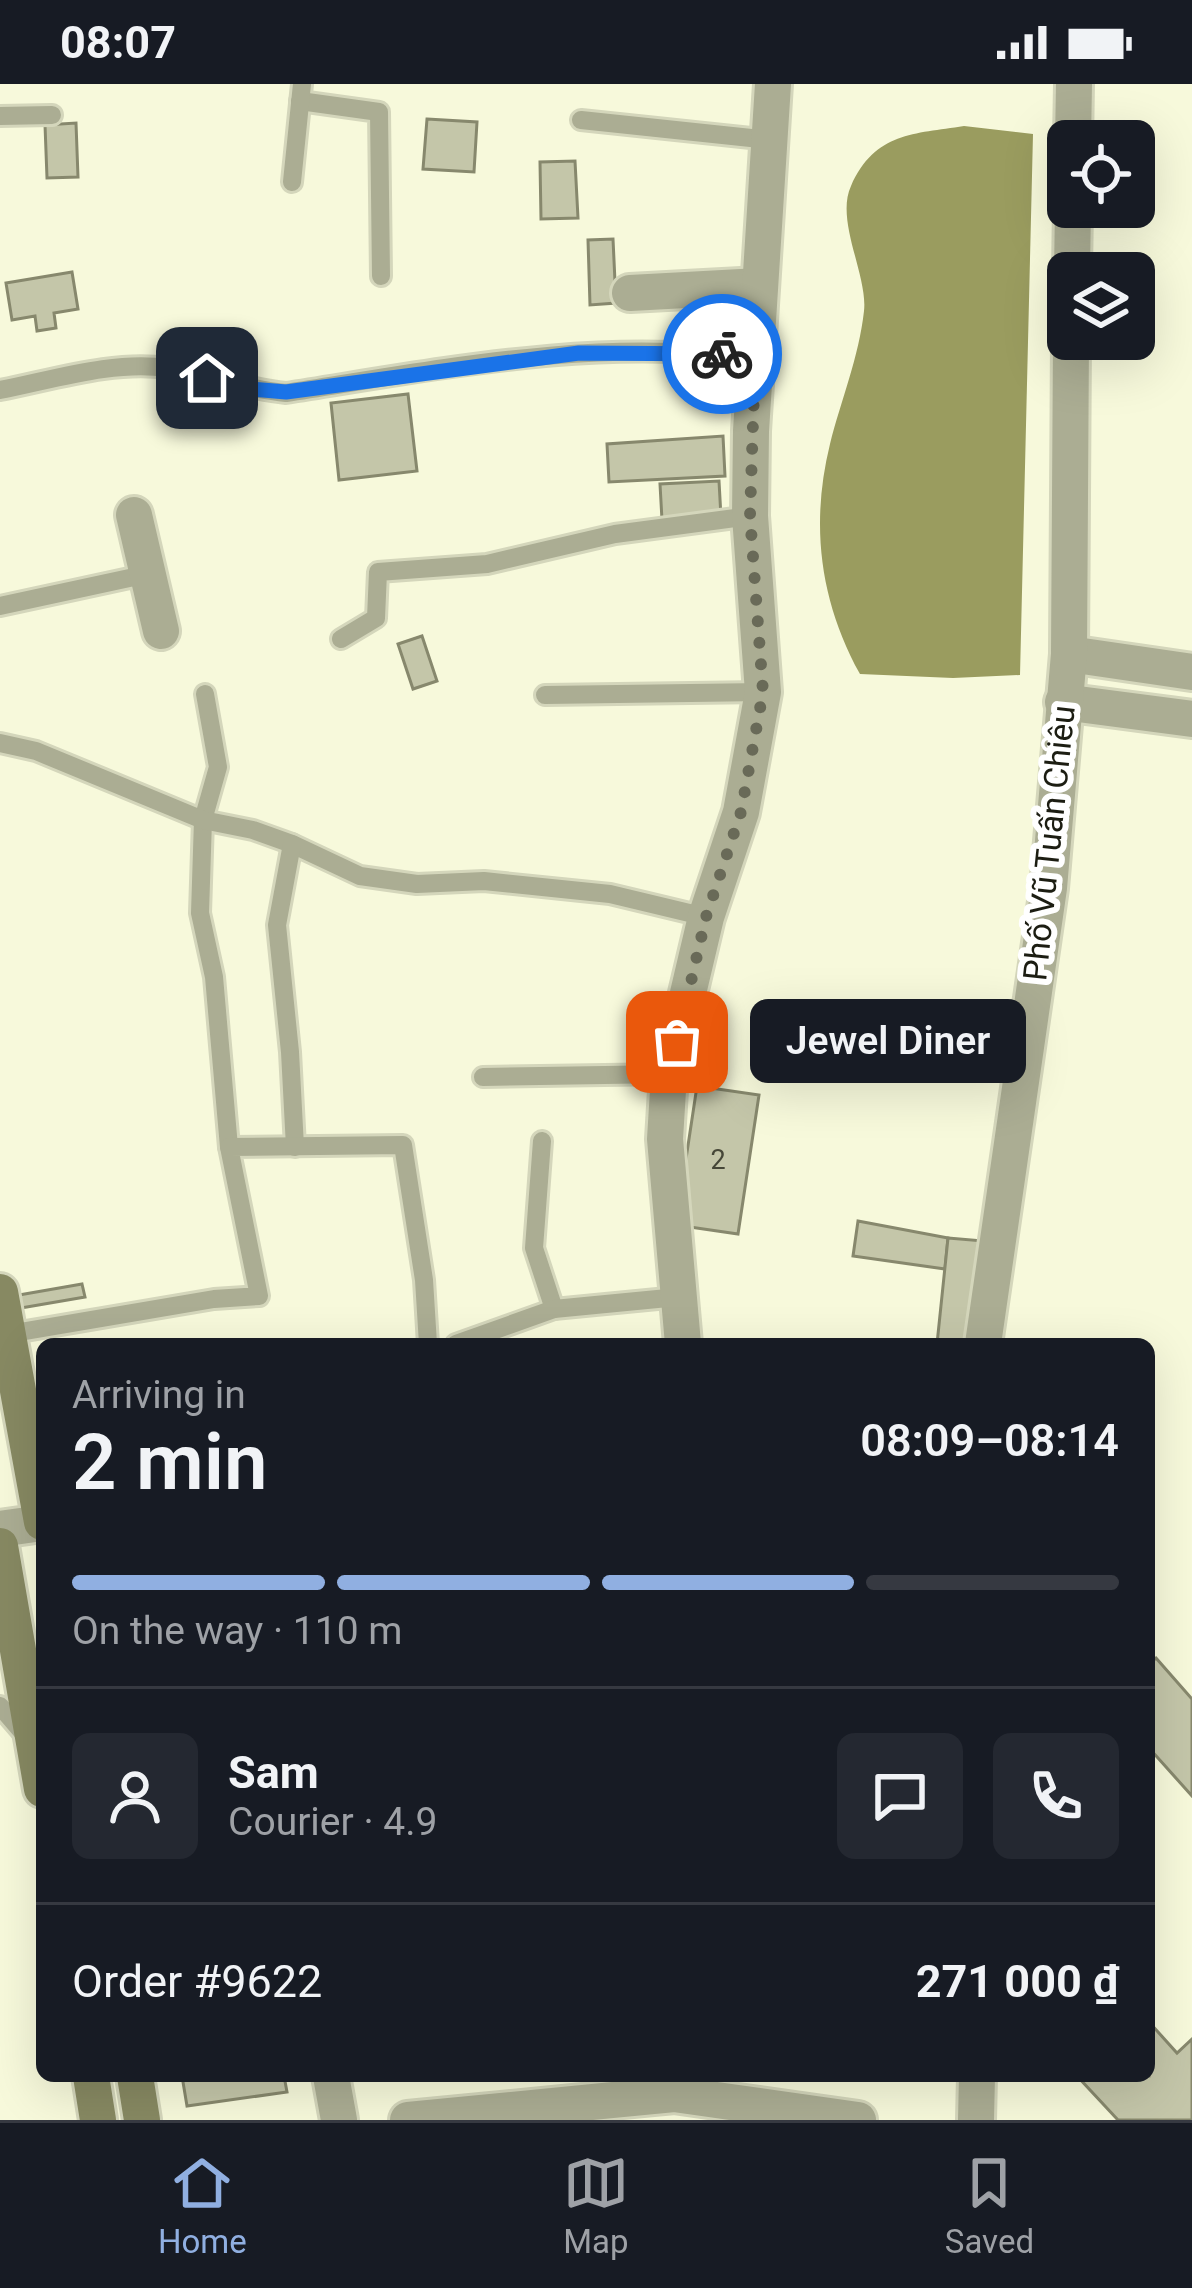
<!DOCTYPE html>
<html lang="en">
<head>
<meta charset="utf-8">
<style>
	:root { --surface:#171b24; --page:#242831; --text:#f1f3f6; --muted:#9ea1a6; --line:#363941; --accent:#90afe1 }
	body { margin:0; font-family:Roboto,sans-serif; background:var(--page); color:var(--text); height:100vh; display:flex; flex-direction:column; font-size:45px; white-space:nowrap }
	* { box-sizing:border-box; margin:0 }
	p { font-size:39px; color:var(--muted) }
	.icon { flex:none; width:66px; height:66px; fill:none; stroke:currentColor; stroke-width:2; stroke-linecap:round; stroke-linejoin:round }
	.map { position:relative; flex:1; overflow:hidden }
	.side { position:absolute; left:36px; top:1254px; width:1119px; height:744px; display:flex; flex-direction:column; background:var(--surface); border-radius:18px; box-shadow:0 12px 48px #0002 }
	.side>* { flex:none }
	.fabs { position:absolute; left:1047px; top:36px; display:grid; gap:24px }
	.fabs a { display:grid; place-items:center; width:108px; height:108px; border-radius:18px; background:var(--surface); box-shadow:0 12px 48px #0002; font-size:60px }
	.pin { position:absolute; display:grid; place-items:center; width:102px; height:102px; color:#fff; margin:-51px; border-radius:24px; box-shadow:0 6px 18px #0006 }
	.courier { position:absolute; display:grid; place-items:center; width:120px; height:120px; margin:-60px; border:9px solid #1a73e8; border-radius:50%; background:#fff; color:#222; box-shadow:0 3px 15px #0007 }
	.bubble { position:absolute; height:84px; border-radius:18px; background:var(--surface); box-shadow:0 12px 48px #0002; font-size:39px; font-weight:600; line-height:84px; text-align:center }
	.overview em { font-style:normal; font-weight:600 }
	.overview div { display:flex; flex-direction:column-reverse }
	.overview { display:flex; align-items:center; justify-content:space-between; height:204px; padding:0 36px }
	h1 { font-size:78px; font-weight:600; line-height:90px }
	.bar { display:grid; grid-template-columns:repeat(4,1fr); gap:18px 12px; align-content:center; height:144px; padding:0 36px }
	.bar i { height:15px; border-radius:9px; background:var(--line) }
	.bar .current { background:var(--accent) }
	.bar p { grid-column:span 4 }
	.line { display:flex; align-items:center; gap:30px; padding:0 36px; border-top:3px solid var(--line) }
	.line div { flex:1 }
	.round { display:grid; place-items:center; flex:none; width:126px; height:126px; border-radius:18px; background:var(--page) }
	.status { display:flex; justify-content:space-between; align-items:center; height:84px; padding:0 60px; background:var(--surface); direction:ltr }
	.status svg { height:33px; fill:currentColor }
	.tabs { display:flex; justify-content:space-around; align-items:center; height:168px; border-top:3px solid var(--line); background:var(--surface); font-size:33px; color:var(--muted) }
	.tabs a { display:grid; justify-items:center; gap:6px }
	.tabs .current { color:var(--accent) }
	.map>svg:first-child { display:block }
</style>
</head>
<body>
<div class="status"><b>08:07</b><svg viewBox="0 0 49 12"><path d="M0 12V9h3v3zM5 12V6h3v6zM10 12V3h3v9zM15 12V0h3v12zM26 1h20v11H26zM47 4h2v5h-2z"/></svg></div>
<div class="map">
<svg width="1192" height="2036" viewBox="0 0 1192 2036">
	<rect width="100%" height="100%" fill="#f7f9db"/>
	<!-- water -->
	<path fill="#9a9c5f" d="M964,42L1033,50L1020,591L953,594L860,590C820,517 810,441 830,360C841,316 859,273 864,227C868,192 835,136 851,102C875,48 914,50 964,42Z"/>
	<!-- building -->
	<g fill="#c4c6a9" stroke="#87886d" stroke-width="3">
		<path d="M427,35L477,38L474,88L423,85Z"/>
		<path d="M76,39L78,93L47,94L45,41Z"/>
		<path d="M575,77L578,134L541,135L540,78Z"/>
		<path d="M613,155L616,219L590,221L588,156Z"/>
		<path d="M72,188L78,225L54,229L56,244L37,247L35,232L12,236L6,199Z"/>
		<path d="M408,310L417,387L339,396L331,319Z"/>
		<path d="M723,352L725,392L609,398L607,360Z"/>
		<path d="M719,397L721,433L662,436L660,400Z"/>
		<path d="M422,552L437,597L413,605L398,560Z"/>
		<path d="M697,1002L759,1011L738,1150L676,1141Z"/>
		<path d="M858,1137L948,1154L945,1185L853,1172Z"/>
		<path d="M948,1154L984,1157L973,1260H937Z"/>
		<path d="M82,1200L85,1213L21,1224L19,1211Z"/>
		<path d="M1156,1574L1192,1615V1712L1149,1664V1580Z"/>
		<path d="M1149,1938L1177,1969L1192,1955V2036H1118L1077,1992H1149Z"/>
		<path d="M182,1992H284L287,2008L187,2022Z"/>
	</g>
	<g fill="none" stroke-linecap="round" stroke-linejoin="round">
		<!-- service casing -->
		<g stroke="#d4d6bb" stroke-width="24">
			<g id="service">
				<path d="M300,17L379,28L381,192"/>
				<path d="M0,32L52,31"/>
				<path d="M581,36L770,56"/>
				<path d="M292,98L302,0"/>
				<path d="M0,306C52,296 114,276 167,284C207,291 245,305 286,309C434,286 607,251 755,276"/>
				<path d="M0,522L148,490"/>
				<path d="M341,555L376,534L378,488L487,480L615,450L750,432"/>
				<path d="M205,610L218,683L203,736L200,829L214,893L229,1063"/>
				<path d="M545,611L763,608"/>
				<path d="M0,659L36,667L203,736L253,746L292,760L360,792L417,800L484,797L610,810L706,833"/>
				<path d="M292,760L277,841L290,968L295,1063"/>
				<path d="M483,993L669,990"/>
				<path d="M542,1057L534,1164L554,1225"/>
				<path d="M8,1250L214,1215L259,1212L229,1063L403,1061L424,1196L428,1260"/>
				<path d="M456,1260L554,1225L678,1213"/>
				<path d="M0,1622L24,1650"/>
			</g>
		</g>
		<!-- minor casing -->
		<g stroke="#d4d6bb" stroke-width="42">
			<g id="minor">
				<path d="M1073,57L1074,0"/>
				<path d="M1072,189L1073,123"/>
				<path d="M630,209L760,202"/>
				<path d="M134,431L161,547"/>
				<path d="M1069,570L1192,588"/>
				<path d="M1063,618L1192,635"/>
				<path d="M683,1260L665,1055L669,990L706,833L741,728L763,608L750,432L751,347L773,0"/>
				<path d="M983,1260L1049,804L1069,570L1071,255"/>
				<path d="M0,1445L42,1439"/>
				<path d="M331,1992L339,2036"/>
				<path d="M408,2036L674,2010L858,2036"/>
				<path d="M976,2036L977,1992"/>
			</g>
		</g>
		<!-- secondary casing -->
		<g stroke="#d4d6bb" stroke-width="42">
			<g id="secondary">
				<path d="M0,1208L42,1438"/>
				<path d="M0,1462L42,1705"/>
				<path d="M91,1992L98,2036"/>
				<path d="M135,1992L142,2036"/>
			</g>
		</g>
		<!-- service -->
		<use href="#service" stroke="#abad93" stroke-width="18"/>
		<!-- minor -->
		<use href="#minor" stroke="#abad93" stroke-width="36"/>
		<!-- secondary -->
		<use href="#secondary" stroke="#878962" stroke-width="36"/>
	</g>
	<g fill="none" stroke-linecap="round" stroke-linejoin="round">
		<!-- done -->
		<path stroke="#696a58" stroke-width="12" stroke-dasharray="0 21.6" d="M677,958L706,833L741,728L763,608L750,432L755,276L722,270"/>
		<!-- route -->
		<path stroke="#1a73e8" stroke-width="15" d="M207,294L250,305L286,308L579,269L722,270"/>
	</g>
	<g text-anchor="middle" dominant-baseline="central" stroke-width="12" stroke-linejoin="round" paint-order="stroke">
		<!-- number labels -->
		<g font-size="27" fill="#464738">
			<text x="718" y="1076">2</text>
		</g>
		<!-- street labels -->
		<g font-size="33" fill="#1c1d12" stroke="#fff">
			<text transform="translate(1049 759) rotate(-84)">Phố Vũ Tuấn Chiêu</text>
		</g>
	</g>
</svg>
<div class="fabs">
<a><svg class="icon" aria-label="locate" viewBox="0 0 24 24"><circle cx="12" cy="12" r="6"/><path d="M12 2v4M12 18v4M2 12h4M18 12h4"/></svg></a>
<a><svg class="icon" aria-label="layers" viewBox="0 0 24 24"><path d="M12 4l9 5-9 5-9-5zM3 14l9 5 9-5"/></svg></a>
</div>
<div class="pin" style="left:677px;top:958px;background:#ea580c"><svg class="icon" aria-label="bag" viewBox="0 0 24 24"><path d="M5 8h14l-1 12H6zM9 8a3 3 0 0 1 6 0"/></svg></div>
<div class="pin" style="left:207px;top:294px;background:#1f2937"><svg class="icon" aria-label="home" viewBox="0 0 24 24"><path d="M3 11l9-7 9 7M6 9v11h12V9"/></svg></div>
<div class="courier" style="left:722px;top:270px"><svg class="icon" aria-label="bike" viewBox="0 0 24 24"><circle cx="6" cy="16" r="4"/><circle cx="18" cy="16" r="4"/><path d="M6 16l4-8h5l3 8M10 8l3 8H6M13 5h3"/></svg></div>
<div class="bubble" style="left:750px;top:915px;width:276px">Jewel Diner</div>
<section class="side">
<div class="overview"><div><h1>2 min</h1><p>Arriving in</p></div><em>08:09–08:14</em></div>
<div class="bar"><i class="current"></i><i class="current"></i><i class="current"></i><i></i><p>On the way · 110 m</p></div>
<div class="line" style="height:216px"><a class="round"><svg class="icon" aria-label="person" viewBox="0 0 24 24"><circle cx="12" cy="8" r="4"/><path d="M4 21q1-7 8-7t8 7"/></svg></a><div><b>Sam</b><p>Courier · 4.9</p></div><a class="round"><svg class="icon" aria-label="chat" viewBox="0 0 24 24"><path d="M4 5h16v11H9l-5 4z"/></svg></a><a class="round"><svg class="icon" aria-label="phone" viewBox="0 0 24 24"><path d="M5 4h4l2 5-3 2q2 4 5 5l2-3 5 2v4C11 20 4 13 5 4z"/></svg></a></div>
<div class="line" style="height:156px"><div>Order #9622</div><b>271 000 ₫</b></div>
</section>
</div>
<nav class="tabs">
<a class="current"><svg class="icon" aria-label="home" viewBox="0 0 24 24"><path d="M3 11l9-7 9 7M6 9v11h12V9"/></svg>Home</a>
<a><svg class="icon" aria-label="map" viewBox="0 0 24 24"><path d="M3 6l6-2 6 2 6-2v14l-6 2-6-2-6 2zM9 4v14M15 6v14"/></svg>Map</a>
<a><svg class="icon" aria-label="saved" viewBox="0 0 24 24"><path d="M7 4h10v16l-5-4-5 4z"/></svg>Saved</a>
</nav>
</body>
</html>
